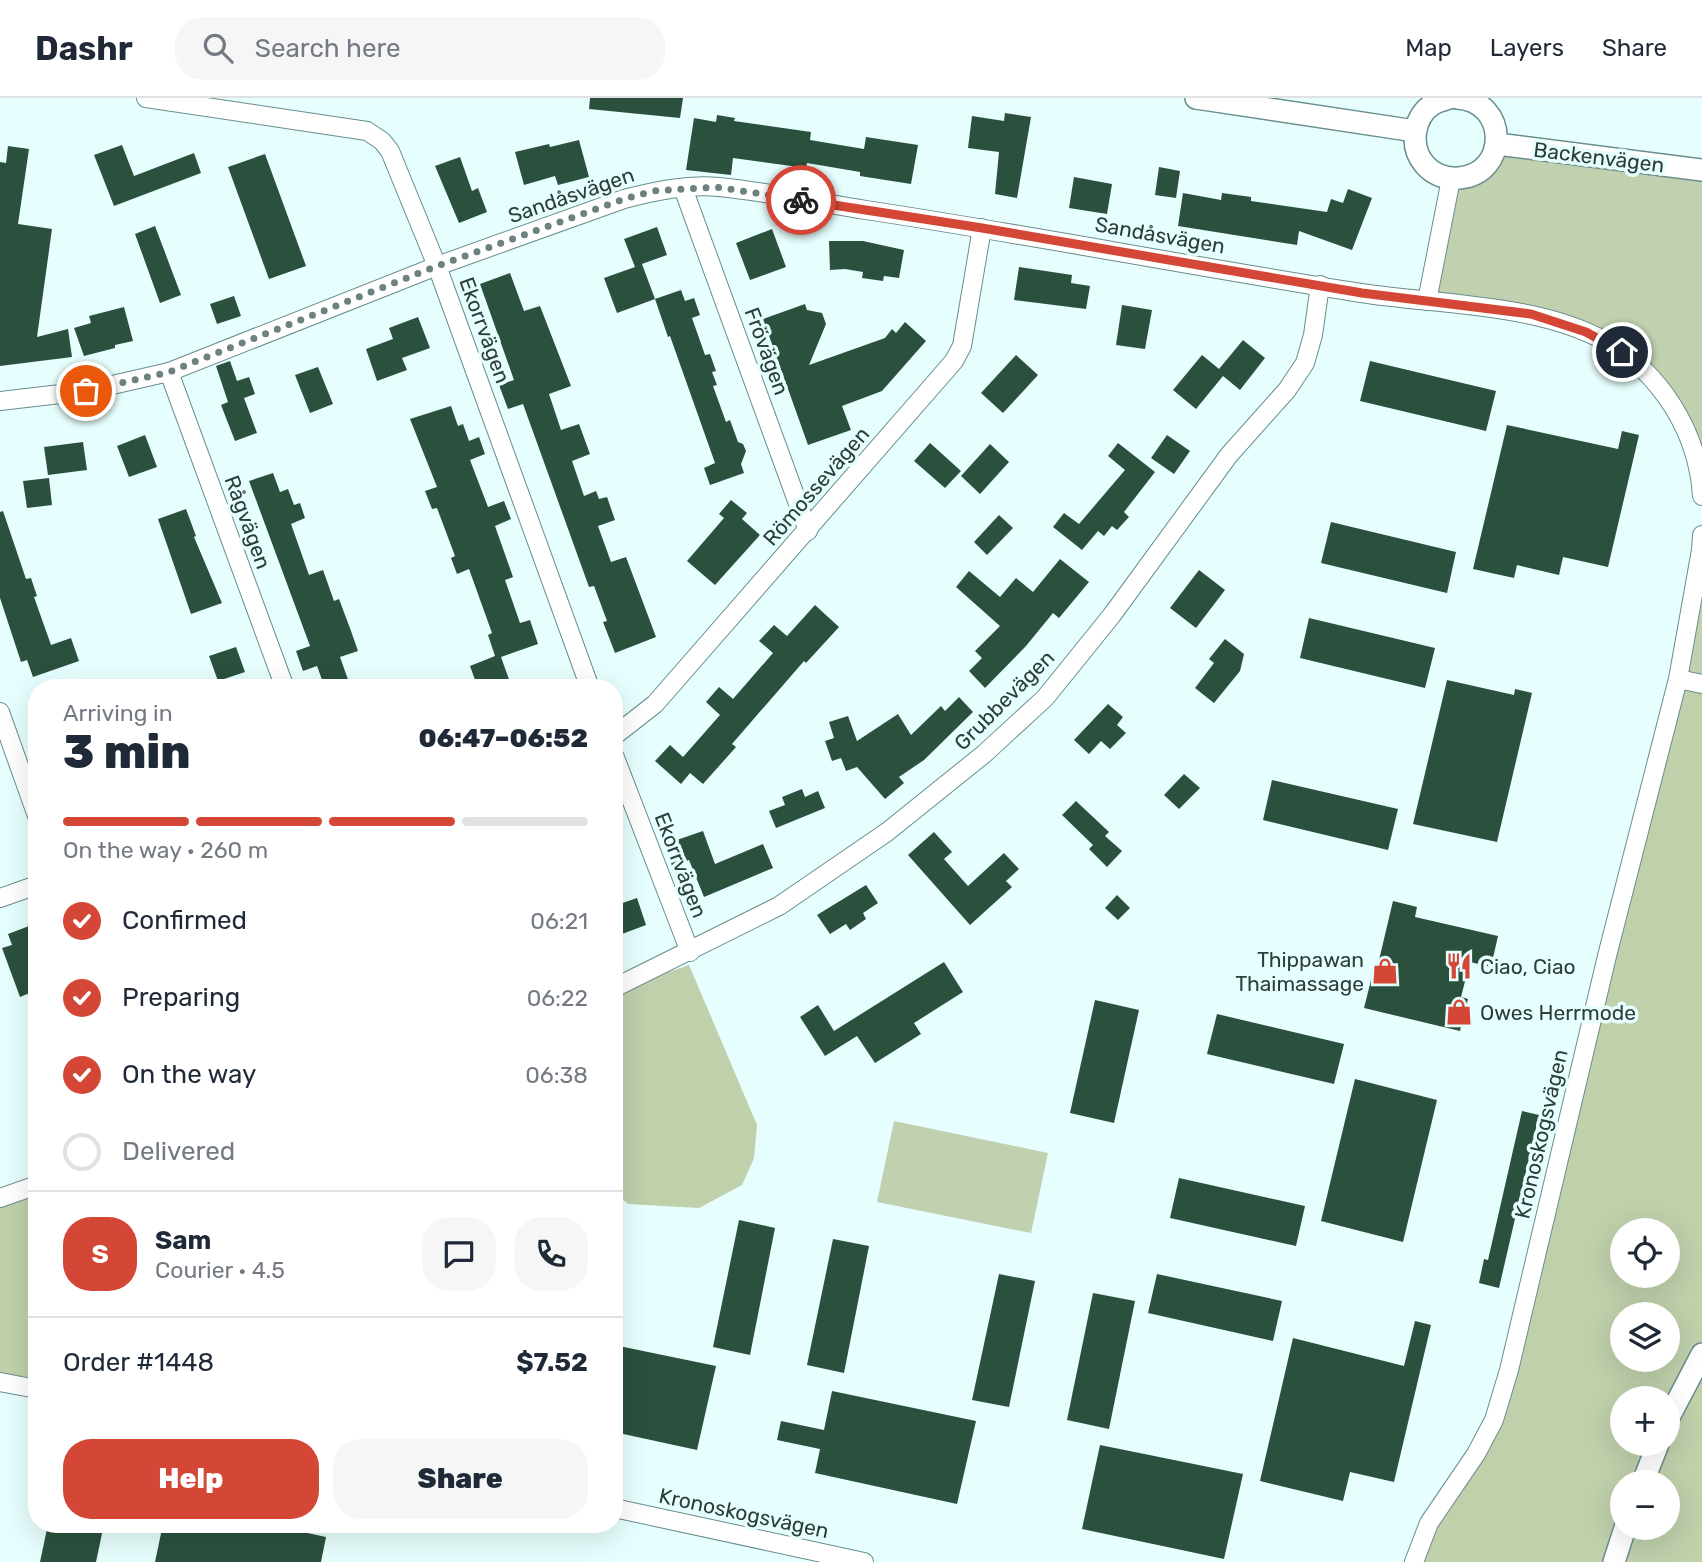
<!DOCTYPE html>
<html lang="en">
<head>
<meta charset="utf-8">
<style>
	:root { --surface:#fff; --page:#f6f6f7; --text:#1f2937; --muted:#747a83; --line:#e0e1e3; --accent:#d44736 }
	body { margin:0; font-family:Rubik,sans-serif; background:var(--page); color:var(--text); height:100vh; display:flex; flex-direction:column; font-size:26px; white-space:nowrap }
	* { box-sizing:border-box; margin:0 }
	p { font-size:23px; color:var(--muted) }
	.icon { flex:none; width:38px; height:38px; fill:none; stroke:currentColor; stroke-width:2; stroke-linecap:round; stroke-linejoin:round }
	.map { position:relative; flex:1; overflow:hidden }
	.drawer { position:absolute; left:28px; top:581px; width:595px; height:854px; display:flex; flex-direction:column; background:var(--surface); border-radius:28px; box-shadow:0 7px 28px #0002 }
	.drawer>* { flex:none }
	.buttons { position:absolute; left:1610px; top:1120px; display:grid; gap:14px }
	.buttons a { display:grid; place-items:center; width:70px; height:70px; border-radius:50%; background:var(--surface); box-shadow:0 7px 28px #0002; font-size:35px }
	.pin { position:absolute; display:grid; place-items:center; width:60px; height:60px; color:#fff; margin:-30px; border:4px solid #fff; border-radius:50%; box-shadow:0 2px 7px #0007 }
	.courier { position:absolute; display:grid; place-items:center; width:70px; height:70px; margin:-35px; border:5px solid #d44736; border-radius:50%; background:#fff; color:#222; box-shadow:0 2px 9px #0007 }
	.head em { font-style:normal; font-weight:800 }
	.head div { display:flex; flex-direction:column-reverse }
	.head { display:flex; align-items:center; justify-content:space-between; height:119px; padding:0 35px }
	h1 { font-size:46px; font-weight:800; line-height:52px }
	.bar { display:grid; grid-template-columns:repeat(4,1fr); gap:10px 7px; align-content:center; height:84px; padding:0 35px }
	.bar i { height:9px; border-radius:5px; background:var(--line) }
	.bar .active { background:var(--accent) }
	.bar p { grid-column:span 4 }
	.line { display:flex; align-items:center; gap:18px; padding:0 35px; border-top:2px solid var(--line) }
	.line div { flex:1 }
	.round { display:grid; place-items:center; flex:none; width:74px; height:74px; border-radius:28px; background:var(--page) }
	ol { padding:0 35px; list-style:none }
	li { display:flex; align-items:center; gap:21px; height:77px }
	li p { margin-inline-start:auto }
	li .icon { padding:7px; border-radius:50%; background:var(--accent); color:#fff; stroke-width:4 }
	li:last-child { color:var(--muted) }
	li i { width:38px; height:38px; border:4px solid var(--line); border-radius:50% }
	.action { display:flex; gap:14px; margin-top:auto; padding:14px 35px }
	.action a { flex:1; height:80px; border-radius:28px; background:var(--accent); color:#fff; font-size:28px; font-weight:800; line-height:80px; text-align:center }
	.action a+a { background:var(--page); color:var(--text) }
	header { display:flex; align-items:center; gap:42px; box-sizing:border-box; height:98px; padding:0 35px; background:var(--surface); border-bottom:2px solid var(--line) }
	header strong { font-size:33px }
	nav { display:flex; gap:38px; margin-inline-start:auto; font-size:24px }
	.search { width:490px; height:63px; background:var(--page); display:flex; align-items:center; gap:18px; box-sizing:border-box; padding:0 24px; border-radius:28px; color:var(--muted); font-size:26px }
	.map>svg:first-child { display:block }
</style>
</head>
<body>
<header>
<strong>Dashr</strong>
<div class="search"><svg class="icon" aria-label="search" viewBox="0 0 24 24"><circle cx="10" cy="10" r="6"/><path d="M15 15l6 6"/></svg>Search here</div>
<nav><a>Map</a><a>Layers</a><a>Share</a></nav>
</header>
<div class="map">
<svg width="1702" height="1464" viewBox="0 0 1702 1464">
	<rect width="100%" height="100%" fill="#e6fefd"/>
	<!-- green -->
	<g fill="#c1d1b0">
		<path d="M1497,46L1702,72V398L1668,300L1586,235L1427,203L1451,81Z"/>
		<path d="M1702,437V586L1678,581Z"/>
		<path d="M894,1023L1048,1055L1031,1135L877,1104Z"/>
	</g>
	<!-- forest -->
	<g fill="#bfd0ab" fill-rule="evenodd">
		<path d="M1678,581L1702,585V1464H1414L1494,1322ZM1622,1132H1668V1178H1622ZM1622,1216H1668V1262H1622ZM1622,1300H1668V1346H1622ZM1622,1384H1668V1430H1622Z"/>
		<path d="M689,867L757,1027L754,1060L742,1087L699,1110L628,1106L614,1093V893Z"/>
		<path d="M37,1090V1291L0,1284V1102Z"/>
	</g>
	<!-- building -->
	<g fill="#2b513e">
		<path d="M590,0H683L680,20L589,11Z"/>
		<path d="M1005,15L1031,19L1017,100L995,96L999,54L968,50L972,18L1004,23Z"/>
		<path d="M717,17L735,20L734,23L811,34L810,42L864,51L866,39L918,47L911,86L860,78V74L807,65L806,70L733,60L731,77L686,72L694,20L716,24Z"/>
		<path d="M579,42L589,79L558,87L555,78L524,87L515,54L549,46L550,49Z"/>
		<path d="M122,47L134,78L194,55L201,75L114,108L94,57Z"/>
		<path d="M8,48L29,51L18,126L52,131L37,239L68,231L72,259L0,268V64L6,65Z"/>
		<path d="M265,56L306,168L269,181L228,69Z"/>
		<path d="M460,59L472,93L478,90L487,114L459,125L435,68Z"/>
		<path d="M1159,69L1180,73L1176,100L1155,97Z"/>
		<path d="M1074,79L1112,86L1107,116L1069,110Z"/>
		<path d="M1348,91L1372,100L1352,152L1299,133L1297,147L1178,128L1183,95L1221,102L1222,95L1251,99V103L1327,114L1331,101L1343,105Z"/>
		<path d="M155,128L181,197L160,205L135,136Z"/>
		<path d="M657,129L667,157L639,167L642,166L655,201L617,215L604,180L635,169L624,141Z"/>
		<path d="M772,131L786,169L750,182L736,145Z"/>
		<path d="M829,143H863L904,152L899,180L884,178L883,183L862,180L863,174L845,171L830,172Z"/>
		<path d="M1019,169L1072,177L1071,185L1090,188L1086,211L1014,202Z"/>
		<path d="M510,175L524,213L540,208L571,288L549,296L561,332L579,326L590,356L572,363L584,398L596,393L599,401L607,399L615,422L598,428L611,464L626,459L656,539L615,555L603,524L607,523L594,488L589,489L523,306L508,311L499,287L514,282L480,186Z"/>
		<path d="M681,192L685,203L694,200L700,217L692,220L705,257L710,256L716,273L712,274L717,287L713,288L726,324L730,322L738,344L743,346L746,353L741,366L744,375L710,387L704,370L715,365L670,238L668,239L655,201Z"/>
		<path d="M234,198L241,218L217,226L210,206Z"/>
		<path d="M805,206L807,212L822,215L826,226L809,267L885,240L892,231L896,235L905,224L926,243L882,293L842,308L851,332L808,347L763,221Z"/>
		<path d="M1122,207L1152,212L1145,251L1116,247Z"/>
		<path d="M124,209L133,243L115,247V250L84,258L74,230L91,225L89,218Z"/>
		<path d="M418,219L430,250L402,260L407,272L377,283L366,251L393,241L389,230Z"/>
		<path d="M1243,242L1265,260L1240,292L1223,278L1196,311L1173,292L1202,257L1219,271Z"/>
		<path d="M1016,257L1038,277L1003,315L981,295Z"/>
		<path d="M230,263L237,283L249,279L255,296L244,300L257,335L235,343L221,307L228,304L216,268Z"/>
		<path d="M1370,263L1496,293L1486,333L1360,303Z"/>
		<path d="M318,269L333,306L310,315L295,277Z"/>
		<path d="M451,308L458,328L463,326L469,343L479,339L485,356L470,362L488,409L504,403L511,421L495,428L513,479L505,482L520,525L530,522L538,546L501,559L512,590H478L470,568L495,558L488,537L492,535L469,471L457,476L451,460L455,458L437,410L432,411L425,393L437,389L410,321Z"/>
		<path d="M1507,327L1618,351L1622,333L1639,337L1608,469L1563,459L1559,477L1517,467L1514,480L1473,471Z"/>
		<path d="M145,337L157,369L129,379L117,348Z"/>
		<path d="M1167,337L1190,353L1174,376L1151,360Z"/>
		<path d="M83,344L87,372L48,377L44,349Z"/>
		<path d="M930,345L961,373L945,390L914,363Z"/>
		<path d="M1118,345L1155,374L1124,414L1129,419L1117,432L1112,428L1104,438L1098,433L1082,452L1053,429L1064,415L1079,426L1125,372L1108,358Z"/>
		<path d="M990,346L1009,364L980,396L961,378Z"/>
		<path d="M273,375L280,394L288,391L294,407L300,405L305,420L291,426L309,477L323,472L334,503L339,501L351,533L358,553L340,559L351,590H325L317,568L303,573L296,553L310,548L249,383Z"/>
		<path d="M49,380L52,407L27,410L23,383Z"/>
		<path d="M731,402L747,415L742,421L760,437L715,487L687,463L724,420L719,416Z"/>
		<path d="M186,411L196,438L194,439L222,505L191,516L158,421Z"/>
		<path d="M3,413L26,481L31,480L37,498L34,499L51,547L71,540L79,563L33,579L27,562L21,564L0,500V414Z"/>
		<path d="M999,417L1013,430L987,457L974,444Z"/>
		<path d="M1331,424L1456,454L1447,495L1321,465Z"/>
		<path d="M1060,461L1089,484L1059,520L1053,515L1026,548L985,590L969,573L982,560L975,553L1000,528L956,489L969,473L1000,499L1016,480L1033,494Z"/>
		<path d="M1199,472L1225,492L1196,530L1170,510Z"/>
		<path d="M815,507L839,529L806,565L804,563L732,646L736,649L703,686L690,675L681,686L655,663L670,647L683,659L720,617L706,604L719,589L733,601L773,555L759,543L774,527L787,538Z"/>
		<path d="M1309,520L1435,550L1425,590L1300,560Z"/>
		<path d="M1225,541L1244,556L1240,573L1214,605L1195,590L1214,565L1209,561Z"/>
		<path d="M236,549L245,574L218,583L209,558Z"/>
		<path d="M1447,582L1514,597L1515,591L1532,595L1497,744L1413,726Z"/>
		<path d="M959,599L973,614L924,662L899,679L904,685L885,701L857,669L846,673L841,660L832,663L825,643L834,640L829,624L848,618L857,643L898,616L911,637L941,608L945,613Z"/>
		<path d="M1108,606L1123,619L1117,627L1126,635L1110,651L1101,643L1089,656L1074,642Z"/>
		<path d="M1184,676L1200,690L1179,711L1164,697Z"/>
		<path d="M1272,682L1398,711L1388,752L1263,722Z"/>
		<path d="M802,691L805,699L818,693L825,710L776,730L769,713L785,707L782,699Z"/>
		<path d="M1076,703L1109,734L1105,738L1122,753L1107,769L1089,751L1093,747L1062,717Z"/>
		<path d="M703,733L715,766L763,746L773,770L704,799L689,762L672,768L665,746Z"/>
		<path d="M934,734L952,754L944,761L968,788L1004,755L1019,771L1006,783L1012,789L970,827L908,757Z"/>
		<path d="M866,787L878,805L863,815L866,821L850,832L846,826L830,836L817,817Z"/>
		<path d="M1117,797L1130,810L1118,822L1105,810Z"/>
		<path d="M637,800L646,827L614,839V808Z"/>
		<path d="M1393,803L1417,809L1415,819L1498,838L1491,869L1470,864L1461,899L1468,901L1460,933L1364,910L1372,878L1375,879Z"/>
		<path d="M37,825V892L20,899L2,850L12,847L8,836Z"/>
		<path d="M944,864L963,894L914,925L921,936L875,965L857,938L825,958L800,919L818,907L834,933Z"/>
		<path d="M1095,902L1139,912L1114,1025L1070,1015Z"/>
		<path d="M1217,916L1344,946L1334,986L1207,956Z"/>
		<path d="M1355,981L1437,1002L1403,1144L1321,1123Z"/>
		<path d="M1522,1013L1539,1017L1499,1190L1479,1185L1484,1161L1488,1162Z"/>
		<path d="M1179,1080L1305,1108L1296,1148L1170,1120Z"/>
		<path d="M739,1122L775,1130L750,1257L713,1249Z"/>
		<path d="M833,1141L869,1148L844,1275L807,1267Z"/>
		<path d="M999,1176L1035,1183L1009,1309L972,1302Z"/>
		<path d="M1157,1176L1282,1203L1273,1243L1148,1215Z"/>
		<path d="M1093,1195L1135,1203L1109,1331L1067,1322Z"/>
		<path d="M1415,1223L1431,1227L1394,1384L1350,1374L1343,1403L1260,1383L1293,1240L1404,1268Z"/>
		<path d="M614,1247L716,1268L697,1352L614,1334Z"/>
		<path d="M832,1293L976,1323L957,1406L815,1375L820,1351L777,1342L781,1323L824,1332Z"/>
		<path d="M1100,1347L1243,1376L1224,1461L1082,1431Z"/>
		<path d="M48,1426H104L96,1464H40Z"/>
		<path d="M163,1426H266L326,1439L321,1464H155Z"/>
	</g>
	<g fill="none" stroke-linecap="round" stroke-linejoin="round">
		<!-- minor casing -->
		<g stroke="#688e8d" stroke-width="20">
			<g id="minor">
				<path d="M146,0L367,33L382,43L390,53L437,168L590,590"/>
				<path d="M683,90L808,433"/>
				<path d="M1427,203L1451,81"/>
				<path d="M169,274L285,590"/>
				<path d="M0,303L86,293L169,274L437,168L624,101C655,93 687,86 719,89C768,94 817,104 866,112C1031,137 1195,169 1361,195C1438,207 1536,205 1605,243C1661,275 1698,334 1702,398"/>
				<path d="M1678,581L1702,586"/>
				<path d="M0,614L37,718"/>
				<path d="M614,638L655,606L954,263L962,248L982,130"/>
				<path d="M614,657L690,854"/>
				<path d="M0,800L37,787"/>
				<path d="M614,890L779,808L887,734L984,656L1045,600L1112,517L1229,357L1287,292L1305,265L1313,237L1320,187"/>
				<path d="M0,1100L37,1087"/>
				<path d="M0,1284L37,1291"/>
				<path d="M614,1410L864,1464"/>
				<path d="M1414,1464L1429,1425L1476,1356L1494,1322L1509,1272L1607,858L1678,581L1701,452L1702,437"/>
			</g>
		</g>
		<!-- tertiary casing -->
		<g stroke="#688e8d" stroke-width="24">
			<g id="tertiary">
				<path d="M1196,0L1415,33"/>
				<path d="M1449,0C1444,2 1438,3 1433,6C1413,19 1409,49 1425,67C1434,77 1445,81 1459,80C1509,76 1509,3 1457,0"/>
				<path d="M1497,46L1702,72"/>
				<path d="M1668,1321L1702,1256"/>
				<path d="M1643,1384L1658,1346"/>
				<path d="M1614,1464L1625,1430"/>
			</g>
		</g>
		<!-- minor -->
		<use href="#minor" stroke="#fff" stroke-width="18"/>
		<!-- tertiary -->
		<use href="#tertiary" stroke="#fff" stroke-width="21"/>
	</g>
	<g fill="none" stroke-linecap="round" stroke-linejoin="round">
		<!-- done -->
		<path stroke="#6d8180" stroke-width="7" stroke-dasharray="0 12.6" d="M86,293L169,274L437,168L624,101L653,93L716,89L801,102"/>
		<!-- route -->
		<path stroke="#d44736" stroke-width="9" d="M801,102L982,130L1362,195L1531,216L1586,234L1622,254"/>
	</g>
	<!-- icons -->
	<defs>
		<g id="restaurant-bare" transform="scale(2.1)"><path d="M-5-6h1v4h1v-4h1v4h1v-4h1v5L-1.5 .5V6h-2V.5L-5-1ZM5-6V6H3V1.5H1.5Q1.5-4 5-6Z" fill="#d44736" stroke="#e6fefd" stroke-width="2.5" paint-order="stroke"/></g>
		<g id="shop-bare" transform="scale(2.1)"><path d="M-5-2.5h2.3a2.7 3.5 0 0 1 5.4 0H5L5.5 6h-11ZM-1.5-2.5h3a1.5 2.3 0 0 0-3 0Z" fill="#d44736" stroke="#e6fefd" stroke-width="2.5" paint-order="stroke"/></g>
	</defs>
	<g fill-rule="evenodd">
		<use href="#restaurant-bare" x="1459" y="868"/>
		<use href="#shop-bare" x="1385" y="873"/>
		<use href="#shop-bare" x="1459" y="914"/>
	</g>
	<g text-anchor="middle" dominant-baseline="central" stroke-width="7" stroke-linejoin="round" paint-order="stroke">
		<!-- street labels -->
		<g font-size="21" fill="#2c3d3c" stroke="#e6fefd">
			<text transform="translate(1599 59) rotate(7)">Backenvägen</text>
			<text transform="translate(571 97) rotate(-19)">Sandåsvägen</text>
			<text transform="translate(1160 137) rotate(10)">Sandåsvägen</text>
			<text transform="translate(485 232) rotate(70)">Ekorrvägen</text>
			<text transform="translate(767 253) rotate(70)">Frövägen</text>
			<text transform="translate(816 388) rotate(-49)">Römossevägen</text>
			<text transform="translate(248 424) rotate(70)">Rågvägen</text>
			<text transform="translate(1004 602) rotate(-45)">Grubbevägen</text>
			<text transform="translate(681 767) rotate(69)">Ekorrvägen</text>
			<text transform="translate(1541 1036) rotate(-77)">Kronoskogsvägen</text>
			<text transform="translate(744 1415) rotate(12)">Kronoskogsvägen</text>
		</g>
		<!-- poi labels -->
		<g font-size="21" fill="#2c3d3c" stroke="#e6fefd" text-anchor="start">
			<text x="1364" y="861" text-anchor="end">Thippawan<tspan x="1364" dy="24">Thaimassage</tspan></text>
			<text x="1480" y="868">Ciao, Ciao</text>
			<text x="1480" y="914">Owes Herrmode</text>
		</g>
	</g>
</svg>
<div class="buttons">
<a><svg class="icon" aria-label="locate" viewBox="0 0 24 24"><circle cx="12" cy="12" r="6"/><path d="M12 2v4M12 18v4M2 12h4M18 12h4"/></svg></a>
<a><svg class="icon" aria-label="layers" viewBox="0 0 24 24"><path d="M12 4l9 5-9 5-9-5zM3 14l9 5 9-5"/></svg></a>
<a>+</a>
<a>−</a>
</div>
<div class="pin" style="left:86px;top:293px;background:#ea580c"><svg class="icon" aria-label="bag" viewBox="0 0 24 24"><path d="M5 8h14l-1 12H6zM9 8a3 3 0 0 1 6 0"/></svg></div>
<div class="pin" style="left:1622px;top:254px;background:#1f2937"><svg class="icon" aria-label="home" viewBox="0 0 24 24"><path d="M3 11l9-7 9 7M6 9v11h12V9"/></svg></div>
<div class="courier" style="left:801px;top:102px"><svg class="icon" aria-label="bike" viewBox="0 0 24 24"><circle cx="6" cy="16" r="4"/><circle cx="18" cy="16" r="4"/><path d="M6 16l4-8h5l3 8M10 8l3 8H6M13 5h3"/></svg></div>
<section class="drawer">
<div class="head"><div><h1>3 min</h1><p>Arriving in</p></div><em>06:47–06:52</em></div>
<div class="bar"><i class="active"></i><i class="active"></i><i class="active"></i><i></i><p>On the way · 260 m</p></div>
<ol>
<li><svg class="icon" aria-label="check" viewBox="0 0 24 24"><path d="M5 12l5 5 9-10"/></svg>Confirmed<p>06:21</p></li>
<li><svg class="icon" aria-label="check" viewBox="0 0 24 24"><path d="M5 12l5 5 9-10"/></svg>Preparing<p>06:22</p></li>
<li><svg class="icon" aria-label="check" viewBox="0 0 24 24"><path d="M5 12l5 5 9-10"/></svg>On the way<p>06:38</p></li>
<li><i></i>Delivered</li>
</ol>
<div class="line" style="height:126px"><b class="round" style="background:var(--accent);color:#fff">S</b><div><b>Sam</b><p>Courier · 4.5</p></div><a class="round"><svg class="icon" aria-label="chat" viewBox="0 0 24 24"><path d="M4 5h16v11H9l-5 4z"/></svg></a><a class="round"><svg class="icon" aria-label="phone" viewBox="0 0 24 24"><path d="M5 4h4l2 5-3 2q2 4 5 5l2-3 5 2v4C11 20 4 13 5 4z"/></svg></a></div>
<div class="line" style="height:91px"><div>Order #1448</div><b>$7.52</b></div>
<div class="action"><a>Help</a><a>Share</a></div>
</section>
</div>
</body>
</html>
